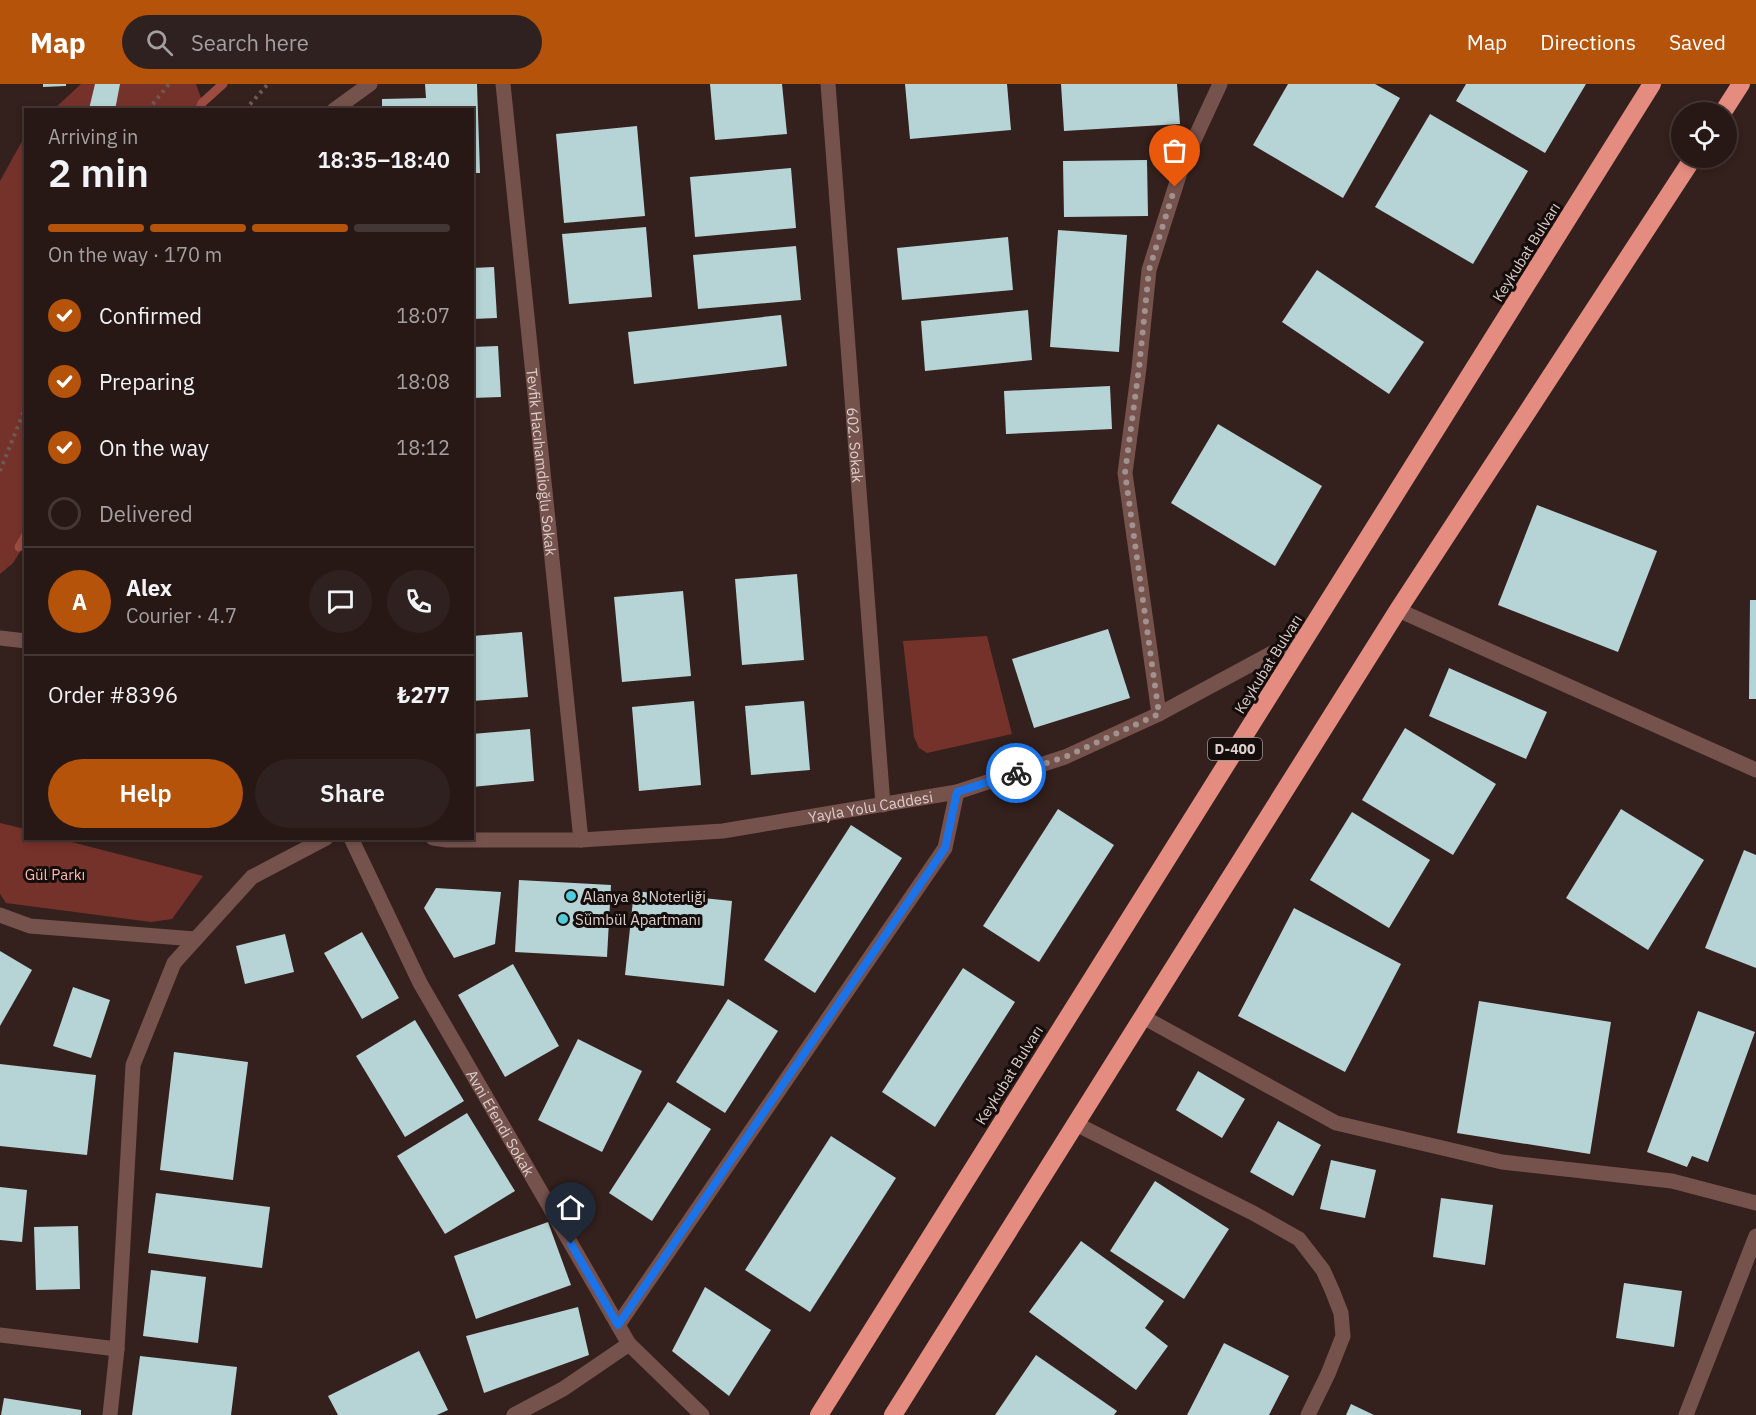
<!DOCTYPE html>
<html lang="en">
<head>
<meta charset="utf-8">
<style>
	:root { --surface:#271816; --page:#2f211f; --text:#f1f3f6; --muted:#a4a0a1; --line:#433735; --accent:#b45309 }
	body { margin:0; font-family:"IBM Plex Sans",sans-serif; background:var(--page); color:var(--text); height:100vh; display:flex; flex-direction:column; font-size:22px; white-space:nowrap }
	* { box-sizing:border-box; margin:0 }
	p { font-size:20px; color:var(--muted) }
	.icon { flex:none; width:33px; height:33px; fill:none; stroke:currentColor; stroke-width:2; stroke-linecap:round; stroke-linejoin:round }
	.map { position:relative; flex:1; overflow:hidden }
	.sheet { position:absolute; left:24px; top:24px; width:450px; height:732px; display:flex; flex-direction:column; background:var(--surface); border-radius:0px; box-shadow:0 3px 9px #0003,0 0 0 2px var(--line) }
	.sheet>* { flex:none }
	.tools { position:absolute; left:1671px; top:18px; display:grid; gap:12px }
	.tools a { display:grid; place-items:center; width:66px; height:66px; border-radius:50%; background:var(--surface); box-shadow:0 3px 9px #0003,0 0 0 2px var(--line); font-size:30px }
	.pin { position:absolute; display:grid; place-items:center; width:51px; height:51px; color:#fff; margin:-62px -26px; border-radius:50% 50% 50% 0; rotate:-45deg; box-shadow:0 0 6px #0007 }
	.pin .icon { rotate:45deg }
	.courier { position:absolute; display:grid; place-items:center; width:60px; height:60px; margin:-30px; border:4px solid #1a73e8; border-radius:50%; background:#fff; color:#222; box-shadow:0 2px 8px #0007 }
	.head em { font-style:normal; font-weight:600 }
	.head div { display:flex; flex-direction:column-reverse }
	.head { display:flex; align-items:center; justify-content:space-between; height:102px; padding:0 24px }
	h1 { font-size:39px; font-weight:600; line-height:45px }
	.bar { display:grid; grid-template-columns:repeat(4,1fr); gap:9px 6px; align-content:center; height:72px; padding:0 24px }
	.bar i { height:8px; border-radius:4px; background:var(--line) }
	.bar .selected { background:var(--accent) }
	.bar p { grid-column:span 4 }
	.line { display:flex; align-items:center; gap:15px; padding:0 24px; border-top:2px solid var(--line) }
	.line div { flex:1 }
	.round { display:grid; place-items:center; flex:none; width:63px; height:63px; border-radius:32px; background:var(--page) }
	ol { padding:0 24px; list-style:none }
	li { display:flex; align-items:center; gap:18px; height:66px }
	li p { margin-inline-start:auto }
	li .icon { padding:6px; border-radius:50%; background:var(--accent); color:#fff; stroke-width:4 }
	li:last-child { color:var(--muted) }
	li i { width:33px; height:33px; border:3px solid var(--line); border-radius:50% }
	.cta { display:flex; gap:12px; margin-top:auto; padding:12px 24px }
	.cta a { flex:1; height:69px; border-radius:36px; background:var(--accent); color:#fff; font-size:24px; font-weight:600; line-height:69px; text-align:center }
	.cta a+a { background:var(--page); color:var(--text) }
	header { display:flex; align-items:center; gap:36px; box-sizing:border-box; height:84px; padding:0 30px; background:var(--accent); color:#fff }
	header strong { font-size:28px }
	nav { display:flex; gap:33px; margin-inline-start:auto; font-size:21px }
	.search { width:420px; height:54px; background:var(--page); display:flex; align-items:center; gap:15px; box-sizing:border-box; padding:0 21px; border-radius:33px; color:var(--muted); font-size:22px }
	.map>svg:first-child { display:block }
</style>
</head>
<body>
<header>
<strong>Map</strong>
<div class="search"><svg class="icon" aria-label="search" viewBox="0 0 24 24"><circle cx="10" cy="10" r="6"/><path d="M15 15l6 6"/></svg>Search here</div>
<nav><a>Map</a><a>Directions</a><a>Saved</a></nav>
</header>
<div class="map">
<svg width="1756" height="1331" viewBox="0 0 1756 1331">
	<rect width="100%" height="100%" fill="#34201d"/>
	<!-- green -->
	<g fill="#75322a">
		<path d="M81,0H196L205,25L53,26Z"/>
		<path d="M25,52V460L13,479L0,490V97Z"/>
		<path d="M987,552L1012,650L927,669L919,664L914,653L903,557Z"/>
		<path d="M0,739L25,745L26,754L60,755L203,792L172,835L151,838L6,819L0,810Z"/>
	</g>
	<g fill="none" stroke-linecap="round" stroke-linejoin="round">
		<!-- stream -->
		<g stroke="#9d4c42" stroke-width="9">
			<path d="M199,26L202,19L223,0"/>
			<path d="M19,463L26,451"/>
		</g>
	</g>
	<!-- building -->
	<g fill="#b6d3d6">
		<path d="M43,0H66V2L43,3Z"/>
		<path d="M95,0H120L115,26L89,25Z"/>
		<path d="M425,0H477L480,89H472V26H382V15L426,14Z"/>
		<path d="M710,0H782L787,50L715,56Z"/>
		<path d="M905,0H1007L1011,46L910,55Z"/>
		<path d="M1061,0H1177L1180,40L1064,47Z"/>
		<path d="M1288,0H1375L1400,14L1343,114L1253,61Z"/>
		<path d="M1466,0H1586L1545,69L1456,17Z"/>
		<path d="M1430,30L1528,87L1473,180L1375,123Z"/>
		<path d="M637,42L645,132L564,139L556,50Z"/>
		<path d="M1147,76L1148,132L1064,133L1063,77Z"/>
		<path d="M791,84L796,144L695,153L690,93Z"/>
		<path d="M646,143L652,213L569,220L562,150Z"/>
		<path d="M1058,146L1127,151L1119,268L1050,263Z"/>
		<path d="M1008,153L1013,206L902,216L897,164Z"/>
		<path d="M796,162L801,216L698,225L693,171Z"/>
		<path d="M494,183L497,234L472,235V184Z"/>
		<path d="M1317,186L1424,258L1389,310L1282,238Z"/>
		<path d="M1028,226L1032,276L925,287L921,237Z"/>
		<path d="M781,231L787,282L634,300L628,248Z"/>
		<path d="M498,262L501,313L472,314V263Z"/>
		<path d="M1110,302L1112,345L1006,350L1004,307Z"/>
		<path d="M1218,340L1322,402L1275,482L1171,419Z"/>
		<path d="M1537,421L1657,467L1618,568L1498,521Z"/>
		<path d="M797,490L804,576L742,581L735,495Z"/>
		<path d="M683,507L691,592L622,598L614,513Z"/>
		<path d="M1750,516H1756V615H1749Z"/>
		<path d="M1108,545L1130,614L1034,644L1012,575Z"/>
		<path d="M522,548L528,613L472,617V552Z"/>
		<path d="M1449,584L1547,628L1526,675L1429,632Z"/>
		<path d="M694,617L701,701L639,707L632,623Z"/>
		<path d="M804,617L810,686L751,691L745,622Z"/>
		<path d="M1405,644L1496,700L1453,771L1362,716Z"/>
		<path d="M530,645L534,697L472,703V650Z"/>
		<path d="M1058,725L1114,761L1039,878L983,842Z"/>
		<path d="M1621,725L1704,776L1648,866L1566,814Z"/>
		<path d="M1352,728L1430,776L1389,844L1310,796Z"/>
		<path d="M851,741L902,774L815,909L764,876Z"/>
		<path d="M1744,766L1756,771V884L1705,864Z"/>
		<path d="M519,796L611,801L607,873L515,868Z"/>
		<path d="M436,804L501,808L495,860L454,874L424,824Z"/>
		<path d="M634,807L732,817L724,902L625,891Z"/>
		<path d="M1294,824L1401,880L1345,988L1238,932Z"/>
		<path d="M362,848L399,914L362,935L324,869Z"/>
		<path d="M285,850L294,888L245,900L236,862Z"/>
		<path d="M0,867L32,886L0,942Z"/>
		<path d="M513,880L559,962L505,993L458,911Z"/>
		<path d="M963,884L1015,918L935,1043L882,1008Z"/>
		<path d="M73,903L110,916L91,974L53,962Z"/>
		<path d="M728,915L778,947L725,1029L676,998Z"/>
		<path d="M1479,917L1611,938L1590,1070L1457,1049Z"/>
		<path d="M1698,927L1755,948L1708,1078L1692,1072L1687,1083L1647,1068Z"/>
		<path d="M415,936L464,1017L405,1053L356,972Z"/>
		<path d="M578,955L642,987L602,1068L538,1036Z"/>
		<path d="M174,968L248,978L233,1096L160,1086Z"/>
		<path d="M0,980L96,991L87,1071L0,1062Z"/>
		<path d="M1198,987L1245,1015L1222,1054L1176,1026Z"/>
		<path d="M668,1018L711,1045L652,1137L609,1109Z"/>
		<path d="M467,1029L515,1107L445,1150L397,1072Z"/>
		<path d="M1278,1037L1321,1061L1293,1112L1250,1088Z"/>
		<path d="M831,1052L896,1094L810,1228L745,1186Z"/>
		<path d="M1331,1076L1376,1086L1365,1134L1320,1125Z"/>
		<path d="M1155,1097L1229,1145L1184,1215L1110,1167Z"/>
		<path d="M0,1103L27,1106L22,1158L0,1156Z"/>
		<path d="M156,1109L270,1123L262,1184L148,1169Z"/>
		<path d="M1441,1114L1493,1121L1485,1181L1433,1173Z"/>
		<path d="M548,1138L571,1201L476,1235L454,1172Z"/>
		<path d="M78,1142L80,1205L36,1206L34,1143Z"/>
		<path d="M1081,1157L1164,1217L1145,1244L1168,1262L1136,1306L1029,1228Z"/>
		<path d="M151,1186L206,1193L198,1259L143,1252Z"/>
		<path d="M1624,1199L1682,1207L1674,1263L1616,1254Z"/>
		<path d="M705,1203L771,1246L729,1312L672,1267Z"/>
		<path d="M578,1223L589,1271L484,1309L466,1252Z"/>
		<path d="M1224,1259L1289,1292L1269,1331H1187Z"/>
		<path d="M419,1267L448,1326L437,1331H338L328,1312Z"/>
		<path d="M1036,1271L1117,1327L1114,1331H995Z"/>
		<path d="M140,1272L237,1283L231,1331H132Z"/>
		<path d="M4,1314L81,1326V1331H1Z"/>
		<path d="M1351,1320L1374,1331H1346Z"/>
	</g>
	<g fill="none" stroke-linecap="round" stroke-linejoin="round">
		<!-- path -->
		<g stroke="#6c5a57" stroke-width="4" stroke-dasharray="3 4.5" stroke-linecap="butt">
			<path d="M148,26L169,0"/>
			<path d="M245,26L268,0"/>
			<path d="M0,387L26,322"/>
		</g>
		<!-- minor -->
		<g stroke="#76524d" stroke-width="15">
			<path id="s1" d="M503,0L581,756"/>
			<path id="s2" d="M828,0L883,721"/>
			<path d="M334,26L370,0"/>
			<path d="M1398,526L1756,686"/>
			<path d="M0,554L26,557"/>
			<path d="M1159,630L1125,389L1139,284L1149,186L1182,82L1220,0"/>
			<path id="s3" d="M351,754L420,899L629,1260L702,1331"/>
			<path id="s4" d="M433,754L447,756H581L723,747L957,708L1065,673L1159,630L1309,549"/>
			<path d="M0,831L30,842L195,855"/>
			<path d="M1143,933L1336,1039L1502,1078L1672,1097L1756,1119"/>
			<path d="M1076,1040L1253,1129L1299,1155L1323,1186L1332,1206L1341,1229L1343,1252L1328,1290L1308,1331"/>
			<path d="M618,1241L945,764L957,708"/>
			<path d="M0,1251L117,1265"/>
			<path d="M110,1331L117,1265L133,981L174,879L252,793L326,754"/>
			<path d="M514,1331L563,1305L629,1260"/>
			<path d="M1686,1331L1756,1152"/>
		</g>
		<!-- highway -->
		<g stroke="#e58c80" stroke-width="18">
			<path d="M1723,28L1741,0"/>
			<path d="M819,1331C1095,886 1375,444 1652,0"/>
			<path d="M893,1331L1398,526L1693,74"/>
		</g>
	</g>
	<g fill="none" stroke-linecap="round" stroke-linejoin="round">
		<!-- done -->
		<path stroke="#a1928f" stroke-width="6" stroke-dasharray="0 10.8" d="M1016,689L1065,673L1159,630L1125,389L1139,284L1149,186L1175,103"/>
		<!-- route -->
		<path stroke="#1a73e8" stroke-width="8" d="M571,1160L618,1241L945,764L957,708L1016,689"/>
	</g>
	<!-- markers -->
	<g fill="#52cbd8" stroke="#150d0b" stroke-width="2">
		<circle cx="571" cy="812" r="6"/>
		<circle cx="563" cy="835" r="6"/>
	</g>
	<g text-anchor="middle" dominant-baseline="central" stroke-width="6" stroke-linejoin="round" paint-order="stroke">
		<!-- shield labels -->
		<rect fill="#150d0b" stroke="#a09592" stroke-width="1.5" x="1208" y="654" width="54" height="22" rx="4.5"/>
		<g font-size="14" font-weight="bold" fill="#dccfcc">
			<text x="1235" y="665">D-400</text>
		</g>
		<!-- street labels -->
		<g font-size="15" fill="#dccfcc" stroke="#150d0b">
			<text transform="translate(1526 168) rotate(-58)">Keykubat Bulvarı</text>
			<text stroke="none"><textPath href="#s2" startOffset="362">602. Sokak</textPath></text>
			<text stroke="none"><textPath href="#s1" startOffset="380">Tevfik Hacıhamdioğlu Sokak</textPath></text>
			<text transform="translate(1268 580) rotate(-58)">Keykubat Bulvarı</text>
			<text stroke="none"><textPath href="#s4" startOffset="440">Yayla Yolu Caddesi</textPath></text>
			<text transform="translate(1009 991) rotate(-58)">Keykubat Bulvarı</text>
			<text stroke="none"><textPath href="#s3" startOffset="322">Avni Efendi Sokak</textPath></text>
		</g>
		<!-- park labels -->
		<g font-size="15" fill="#feb7ad" stroke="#150d0b">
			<text x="55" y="790">Gül Parkı</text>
		</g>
		<!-- poi labels -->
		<g font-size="15" fill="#dccfcc" stroke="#150d0b" text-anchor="start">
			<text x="583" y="812">Alanya 8. Noterliği</text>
			<text x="575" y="835">Sümbül Apartmanı</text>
		</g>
	</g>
</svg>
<div class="tools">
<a><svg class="icon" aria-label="locate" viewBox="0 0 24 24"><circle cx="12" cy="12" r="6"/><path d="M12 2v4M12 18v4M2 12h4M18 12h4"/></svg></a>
</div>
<div class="pin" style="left:1175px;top:103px;background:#ea580c"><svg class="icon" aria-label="bag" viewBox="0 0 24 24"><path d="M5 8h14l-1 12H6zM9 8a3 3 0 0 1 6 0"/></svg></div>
<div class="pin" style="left:571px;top:1160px;background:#1f2937"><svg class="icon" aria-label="home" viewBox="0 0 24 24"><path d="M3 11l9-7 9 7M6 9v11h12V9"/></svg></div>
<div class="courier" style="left:1016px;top:689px"><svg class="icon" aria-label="bike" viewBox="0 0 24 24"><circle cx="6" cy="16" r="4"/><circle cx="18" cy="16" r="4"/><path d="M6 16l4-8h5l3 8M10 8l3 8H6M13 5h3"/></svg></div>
<section class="sheet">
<div class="head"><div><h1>2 min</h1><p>Arriving in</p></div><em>18:35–18:40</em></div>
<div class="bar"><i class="selected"></i><i class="selected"></i><i class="selected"></i><i></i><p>On the way · 170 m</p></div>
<ol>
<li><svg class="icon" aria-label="check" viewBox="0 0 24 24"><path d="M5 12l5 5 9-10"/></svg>Confirmed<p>18:07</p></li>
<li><svg class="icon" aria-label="check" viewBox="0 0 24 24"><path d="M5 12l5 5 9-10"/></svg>Preparing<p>18:08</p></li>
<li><svg class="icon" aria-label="check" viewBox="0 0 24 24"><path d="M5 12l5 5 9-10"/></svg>On the way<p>18:12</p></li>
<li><i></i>Delivered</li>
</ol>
<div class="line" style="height:108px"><b class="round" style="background:var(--accent);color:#fff">A</b><div><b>Alex</b><p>Courier · 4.7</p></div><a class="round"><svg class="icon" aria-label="chat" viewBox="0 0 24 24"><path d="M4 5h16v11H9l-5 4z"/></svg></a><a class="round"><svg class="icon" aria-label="phone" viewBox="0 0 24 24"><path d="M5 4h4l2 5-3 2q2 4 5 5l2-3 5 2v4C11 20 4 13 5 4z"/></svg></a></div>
<div class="line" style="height:78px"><div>Order #8396</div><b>₺277</b></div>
<div class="cta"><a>Help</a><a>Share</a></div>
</section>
</div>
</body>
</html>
